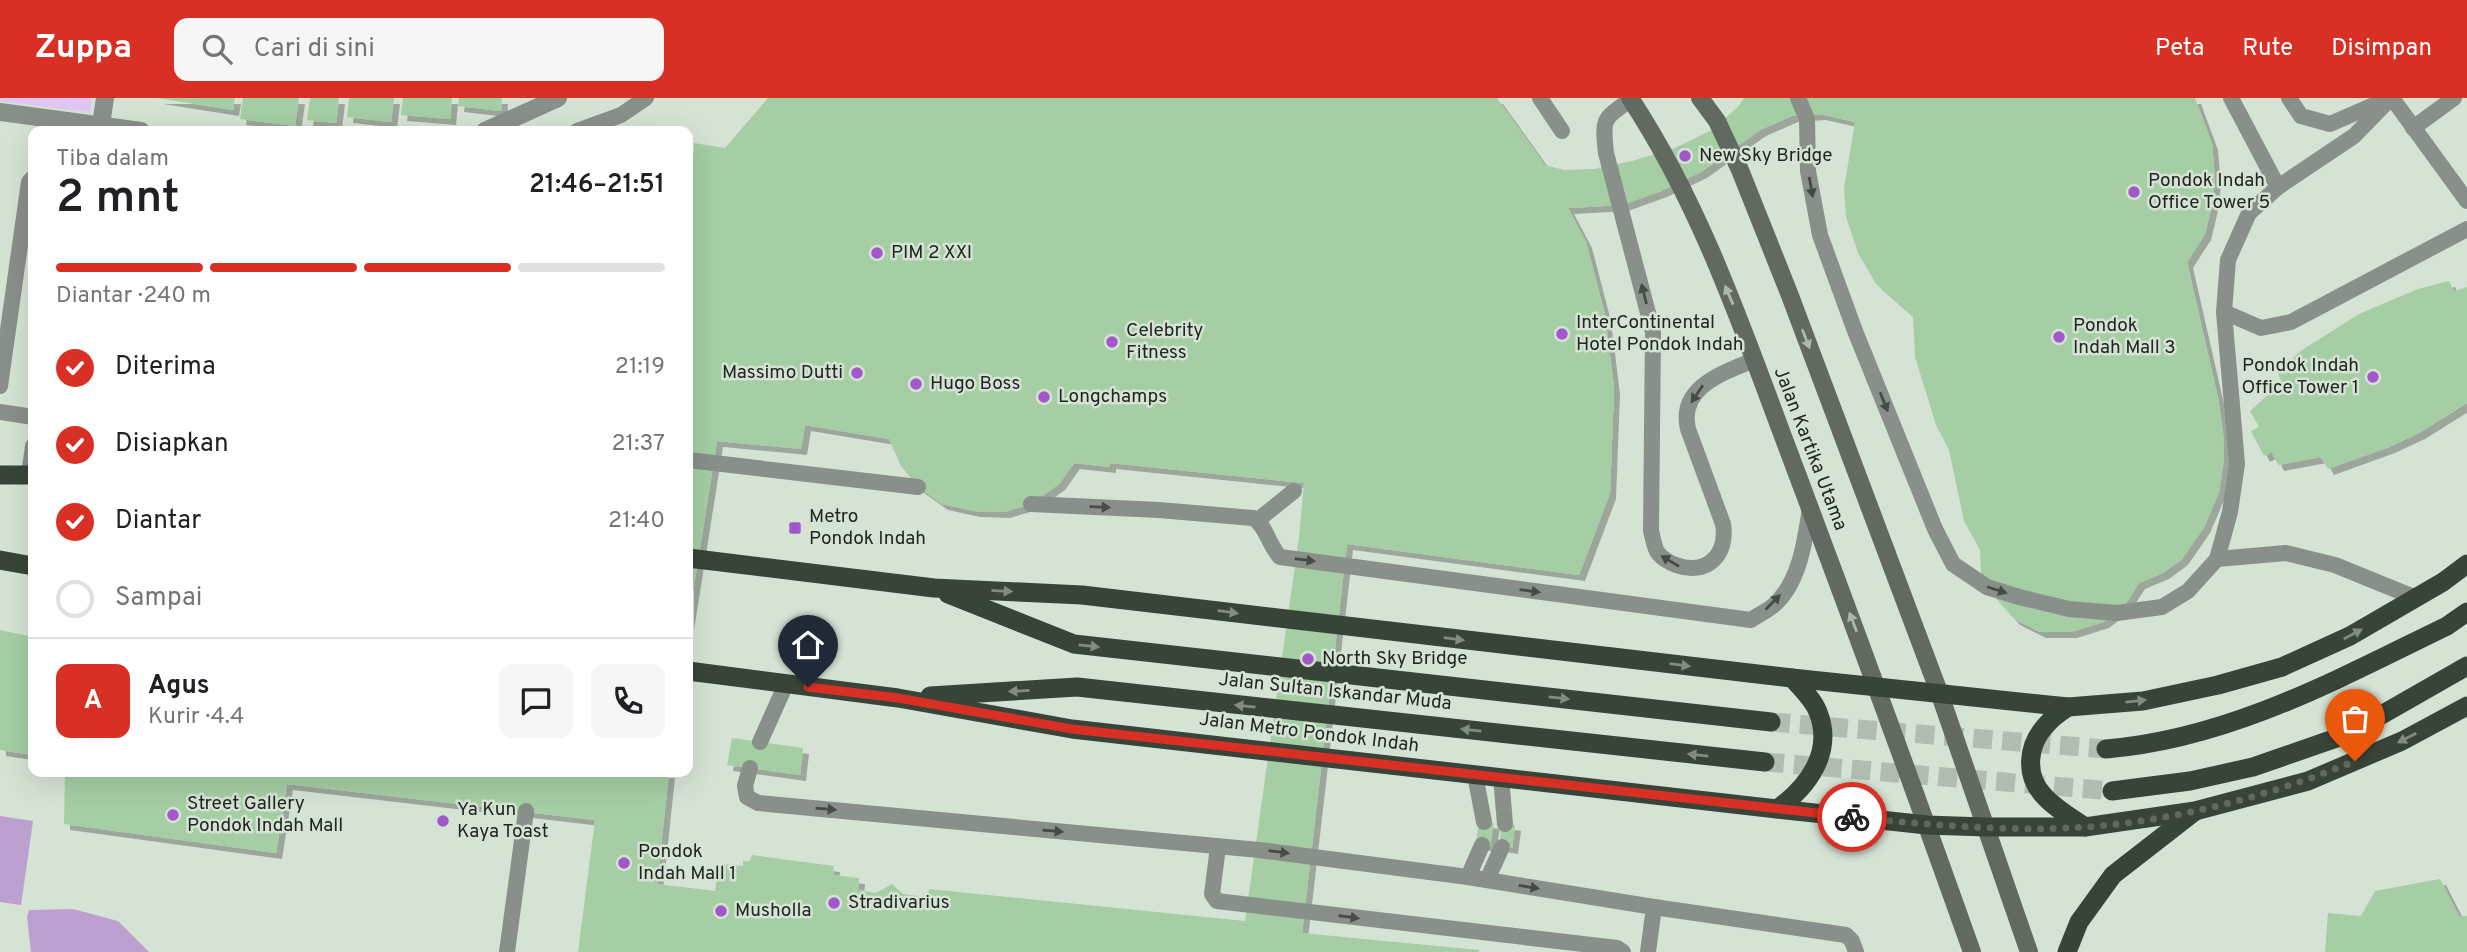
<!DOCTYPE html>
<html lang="id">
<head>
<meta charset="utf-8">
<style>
	:root { --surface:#fff; --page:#f6f6f6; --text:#202124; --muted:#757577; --line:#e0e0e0; --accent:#d93025 }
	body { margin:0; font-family:Overpass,sans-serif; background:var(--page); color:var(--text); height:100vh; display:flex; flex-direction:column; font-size:26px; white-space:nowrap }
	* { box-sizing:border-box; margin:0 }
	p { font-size:23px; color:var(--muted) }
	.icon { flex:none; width:38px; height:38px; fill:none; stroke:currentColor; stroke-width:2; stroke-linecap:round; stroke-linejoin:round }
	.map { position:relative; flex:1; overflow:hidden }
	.panel { position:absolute; left:28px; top:28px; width:665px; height:651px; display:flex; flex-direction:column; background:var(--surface); border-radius:14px; box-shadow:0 7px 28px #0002 }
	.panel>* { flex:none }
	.pin { position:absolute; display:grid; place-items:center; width:60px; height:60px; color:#fff; margin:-72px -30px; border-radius:50% 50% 50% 0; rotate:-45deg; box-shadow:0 0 7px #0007 }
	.pin .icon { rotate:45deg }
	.courier { position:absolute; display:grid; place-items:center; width:70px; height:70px; margin:-35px; border:5px solid #d93025; border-radius:50%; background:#fff; color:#222; box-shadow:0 2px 9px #0007 }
	.summary em { font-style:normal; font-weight:600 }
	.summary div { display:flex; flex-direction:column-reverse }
	.summary { display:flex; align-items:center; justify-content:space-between; height:119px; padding:0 28px }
	h1 { font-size:46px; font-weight:600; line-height:52px }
	.bar { display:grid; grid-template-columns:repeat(4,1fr); gap:10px 7px; align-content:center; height:84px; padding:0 28px }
	.bar i { height:9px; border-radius:5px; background:var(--line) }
	.bar .on { background:var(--accent) }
	.bar p { grid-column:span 4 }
	.line { display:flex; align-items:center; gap:18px; padding:0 28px; border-top:2px solid var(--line) }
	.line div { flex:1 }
	.round { display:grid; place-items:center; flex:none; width:74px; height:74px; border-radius:14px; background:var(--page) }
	ol { padding:0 28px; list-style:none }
	li { display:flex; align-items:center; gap:21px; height:77px }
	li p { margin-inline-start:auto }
	li .icon { padding:7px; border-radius:50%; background:var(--accent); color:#fff; stroke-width:4 }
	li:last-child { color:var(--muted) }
	li i { width:38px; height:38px; border:4px solid var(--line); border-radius:50% }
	header { display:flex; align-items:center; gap:42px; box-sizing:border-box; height:98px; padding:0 35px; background:var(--accent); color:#fff }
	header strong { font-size:33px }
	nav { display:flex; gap:38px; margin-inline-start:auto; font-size:24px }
	.search { width:490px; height:63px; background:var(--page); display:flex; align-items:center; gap:18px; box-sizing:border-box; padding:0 24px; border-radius:14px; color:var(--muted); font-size:26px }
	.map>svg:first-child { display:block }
</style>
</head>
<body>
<header>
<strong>Zuppa</strong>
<div class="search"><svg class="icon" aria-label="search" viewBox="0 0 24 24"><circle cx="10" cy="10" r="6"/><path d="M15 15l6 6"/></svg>Cari di sini</div>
<nav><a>Peta</a><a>Rute</a><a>Disimpan</a></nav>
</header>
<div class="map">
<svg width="2467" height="854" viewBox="0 0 2467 854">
	<defs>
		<filter id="shadow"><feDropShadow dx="6" dy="6" stdDeviation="0" flood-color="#0004"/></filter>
	</defs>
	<rect width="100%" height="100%" fill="#d5e3d4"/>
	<!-- green -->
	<path fill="#e0c4f2" d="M0,0H92L90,14L0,3Z"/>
	<!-- water -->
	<g fill="#bca0cf">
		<path d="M0,718L33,723L21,807L0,804Z"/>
		<path d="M73,811L118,823L149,854H31L27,819L29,812Z"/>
	</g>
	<!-- building -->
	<g fill="#a5cea4" filter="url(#shadow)">
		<path d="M157,0H235L233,12Z"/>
		<path d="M243,0H299L295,28L240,21Z"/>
		<path d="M310,0H339L336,25L307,22Z"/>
		<path d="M349,0H394L391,24L347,19Z"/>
		<path d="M403,0H452L450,21L401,17Z"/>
		<path d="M459,0H502L501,13L458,8Z"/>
		<path d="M768,0H1497L1545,67L1564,72L1594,71L1632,63L1675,50L1710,33L1737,10L1744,0H2195L2212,46L2215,82L2212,107L2205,136L2187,164L2218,300L2223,335L2224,361L2219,394L2204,429L2182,461L2163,475L2139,485L2124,508L2103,524L2071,534H2040L2014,521L1993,497L1981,475L1980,452L1964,423L1949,352L1936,327L1915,259L1913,218L1876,186L1858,155L1846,119L1844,90L1855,24L1820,16L1792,18L1760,32L1701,74L1661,93L1622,107L1568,110L1586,144L1605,217L1614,290L1610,395L1579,477L1347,446L1302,835L1479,852V854H578L595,722L287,686L276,755L64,726L65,674H669L657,786L715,793L719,766L743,768V763H750L752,757L834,768L833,777L859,780L858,792L876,795L892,786L903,796L927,799L929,791L1245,823L1299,439L1304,385L1110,365V369L1074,365L1059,386L1031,406L1004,414L974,413L942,406L918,389L901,368L889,341L805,327L801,351L717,343L688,526V77H692L694,45L725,50Z"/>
		<path d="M2449,183L2454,193L2467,189V305L2419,335L2389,349L2328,371L2321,359L2278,367L2272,354L2264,358L2251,333L2259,329L2250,313L2282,284L2277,274L2302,252L2359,216L2418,191Z"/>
		<path d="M0,532L33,539V657L0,652Z"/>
		<path d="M732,640L803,650L800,677L727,667Z"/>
		<path d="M1479,723L1494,725L1490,748L1476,746Z"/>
		<path d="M1502,725L1515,727L1512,750L1499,748Z"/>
		<path d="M2440,781L2459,818H2467V854H2325L2328,815L2361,818L2375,793Z"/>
	</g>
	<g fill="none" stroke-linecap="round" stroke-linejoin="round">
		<!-- trunk-tunnel -->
		<g stroke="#b1bdb0" stroke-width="19" stroke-dasharray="19 10" stroke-linecap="butt">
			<path d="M1771,624L2106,651"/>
			<path d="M1765,664L2112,693"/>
		</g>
		<!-- service -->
		<g stroke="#898f89" stroke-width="16">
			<path d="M1540,0L1562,33"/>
			<path d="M1798,0L1807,21L1808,73L1820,137L1855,233L1935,431L1953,466L1987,489L2019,499L2069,511L2117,515L2162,509L2188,493L2217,461L2230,414L2237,366L2224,214L2228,162L2249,115L2278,89L2354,38L2391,0"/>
			<path d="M2231,0L2278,89"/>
			<path d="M2289,0L2301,18L2330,26L2383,3"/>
			<path d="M2392,0L2467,103"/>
			<path d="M1631,1C1603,22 1602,19 1606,55L1653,234L1651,433C1653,439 1654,450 1658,455C1662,460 1670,465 1676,467C1707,478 1728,457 1723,426L1688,331C1678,289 1723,275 1754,262"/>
			<path d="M2413,30L2454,0"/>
			<path d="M577,33L621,17L646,0"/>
			<path d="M2224,214L2261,230L2291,224L2467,131"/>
			<path d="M0,288L29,84L33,80"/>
			<path d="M0,314L33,319"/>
			<path d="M688,362L918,389"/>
			<path d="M29,377L33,348"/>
			<path d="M1031,406L1159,412L1253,420C1266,427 1269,448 1280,459L1751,522C1758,517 1767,513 1774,507C1800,484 1805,442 1810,410"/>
			<path d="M1258,422L1294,393"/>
			<path d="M2217,461L2286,455L2335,467L2416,500"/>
			<path d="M760,644L786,586"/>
			<path d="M750,670L745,688L747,699L758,705L1259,752L1468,779L1654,809L1846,837L1852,843L1856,854"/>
			<path d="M1475,677L1484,724"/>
			<path d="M1501,679L1505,726"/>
			<path d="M1218,749L1212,796L1217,803L1617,850L1623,854"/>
			<path d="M1468,779L1482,747"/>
			<path d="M1487,782L1502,749"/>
			<path d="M507,854L526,713"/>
			<path d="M1648,854L1654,809"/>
		</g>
		<!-- minor -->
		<g stroke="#898f89" stroke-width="18">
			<path d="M0,14L141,33"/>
			<path d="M101,27L105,0"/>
			<path d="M485,33L558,0"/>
		</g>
		<!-- secondary -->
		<g stroke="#616961" stroke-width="18">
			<path d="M1630,0C1702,109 1744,235 1790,357C1852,522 1913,688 1972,854"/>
			<path d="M1700,0L1717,23L1740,72L1789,195L1939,594L2029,854"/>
		</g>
		<!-- trunk -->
		<g stroke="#394438" stroke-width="19">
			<path d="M0,377H33"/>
			<path d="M688,460L934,490L1082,497L1792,580L2068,609L2143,603L2218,587L2282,569L2350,538L2443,484L2467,466"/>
			<path d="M0,462L33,468"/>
			<path d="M948,496L1074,546L1771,624"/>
			<path d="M688,573L898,600L1072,631L1777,711L1927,727L1985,729H2085L2195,713L2308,683L2402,643L2467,608"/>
			<path d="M930,598L1077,589L1765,664"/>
			<path d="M2068,609C2061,614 2053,619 2047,626C2027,647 2024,678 2045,699C2056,711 2072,720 2085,729"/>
			<path d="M2106,651C2229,641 2338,581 2447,528L2467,514"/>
			<path d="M2112,693L2190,683L2253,669L2348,636L2467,568"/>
			<path d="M1777,711C1808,689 1834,654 1818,614C1813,601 1801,590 1792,580"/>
			<path d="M2067,854L2079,824L2113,777L2194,714"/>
		</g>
	</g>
	<!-- one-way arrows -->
	<defs><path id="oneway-solid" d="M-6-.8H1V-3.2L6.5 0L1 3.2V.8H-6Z" transform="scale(1.75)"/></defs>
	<g fill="#454b45">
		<use href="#oneway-solid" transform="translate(1811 89) rotate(80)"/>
		<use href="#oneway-solid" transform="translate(1644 196) rotate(-104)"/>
		<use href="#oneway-solid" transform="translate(1697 296) rotate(124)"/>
		<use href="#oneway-solid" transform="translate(1884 304) rotate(68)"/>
		<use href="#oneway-solid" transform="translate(1100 409) rotate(2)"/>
		<use href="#oneway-solid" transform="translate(1305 462) rotate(7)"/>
		<use href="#oneway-solid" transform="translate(1670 463) rotate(-149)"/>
		<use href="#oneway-solid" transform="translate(1997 492) rotate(18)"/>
		<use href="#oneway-solid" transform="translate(1530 493) rotate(8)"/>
		<use href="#oneway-solid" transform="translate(1773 504) rotate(-45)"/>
		<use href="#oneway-solid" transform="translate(826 711) rotate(5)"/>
		<use href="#oneway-solid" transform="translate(1053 733) rotate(5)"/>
		<use href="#oneway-solid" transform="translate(1279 754) rotate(7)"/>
		<use href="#oneway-solid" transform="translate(1529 789) rotate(9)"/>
		<use href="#oneway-solid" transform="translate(1349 819) rotate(7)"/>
	</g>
	<g fill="#acb8ac">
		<use href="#oneway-solid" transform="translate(1729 197) rotate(-113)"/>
		<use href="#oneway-solid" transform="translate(1806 241) rotate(69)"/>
		<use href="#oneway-solid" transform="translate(1853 524) rotate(-111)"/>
	</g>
	<g fill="#7f8c7e">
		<use href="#oneway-solid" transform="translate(1002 493) rotate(3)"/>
		<use href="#oneway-solid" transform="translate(1228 514) rotate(7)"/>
		<use href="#oneway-solid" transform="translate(2353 536) rotate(-28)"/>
		<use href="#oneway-solid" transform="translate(1454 541) rotate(7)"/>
		<use href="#oneway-solid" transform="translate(1089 548) rotate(6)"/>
		<use href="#oneway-solid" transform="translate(1680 567) rotate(7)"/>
		<use href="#oneway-solid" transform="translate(1019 593) rotate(177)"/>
		<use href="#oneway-solid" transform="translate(1559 600) rotate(6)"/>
		<use href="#oneway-solid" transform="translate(2136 603) rotate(-6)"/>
		<use href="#oneway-solid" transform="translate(1245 608) rotate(-174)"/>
		<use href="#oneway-solid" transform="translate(1471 632) rotate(-174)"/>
		<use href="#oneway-solid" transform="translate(2407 640) rotate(153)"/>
		<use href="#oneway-solid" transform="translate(1698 657) rotate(-174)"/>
	</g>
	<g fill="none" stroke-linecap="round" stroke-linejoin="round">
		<!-- done -->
		<path stroke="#606860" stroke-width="7" stroke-dasharray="0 12.6" d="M1852,719C1930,727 2009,734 2087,729C2178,722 2270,698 2355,663"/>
		<!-- route -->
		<path stroke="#d93025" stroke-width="9" d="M808,589L898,600L1072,631L1852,719"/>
	</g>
	<!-- markers -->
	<g fill="#a258cb" stroke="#d5e3d4" stroke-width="2.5">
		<circle cx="1685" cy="58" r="7"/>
		<circle cx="2134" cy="94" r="7"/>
		<circle cx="877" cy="155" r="7"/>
		<circle cx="1562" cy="236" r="7"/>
		<circle cx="2059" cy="239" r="7"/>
		<circle cx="1112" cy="244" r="7"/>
		<circle cx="857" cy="275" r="7"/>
		<circle cx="2373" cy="279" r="7"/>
		<circle cx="916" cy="286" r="7"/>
		<circle cx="1044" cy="299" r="7"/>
		<rect x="788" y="423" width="14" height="14" rx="3.5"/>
		<circle cx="1308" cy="561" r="7"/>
		<circle cx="173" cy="717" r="7"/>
		<circle cx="443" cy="723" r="7"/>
		<circle cx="624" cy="765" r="7"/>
		<circle cx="834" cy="805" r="7"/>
		<circle cx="721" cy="813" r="7"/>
	</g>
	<g text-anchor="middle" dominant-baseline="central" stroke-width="5" stroke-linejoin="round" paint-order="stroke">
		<!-- poi labels -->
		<g font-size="19" fill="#212621" stroke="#d5e3d4" text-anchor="start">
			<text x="1699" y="58">New Sky Bridge</text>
			<text x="2148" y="83">Pondok Indah<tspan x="2148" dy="22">Office Tower 5</tspan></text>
			<text x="891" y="155">PIM 2 XXI</text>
			<text x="1576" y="225">InterContinental<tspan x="1576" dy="22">Hotel Pondok Indah</tspan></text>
			<text x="2073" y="228">Pondok<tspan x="2073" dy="22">Indah Mall 3</tspan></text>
			<text x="1126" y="233">Celebrity<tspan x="1126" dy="22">Fitness</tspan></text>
			<text x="2359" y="268" text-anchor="end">Pondok Indah<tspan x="2359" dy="22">Office Tower 1</tspan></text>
			<text x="843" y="275" text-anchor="end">Massimo Dutti</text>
			<text x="930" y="286">Hugo Boss</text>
			<text x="1058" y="299">Longchamps</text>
			<text x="809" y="419">Metro<tspan x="809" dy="22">Pondok Indah</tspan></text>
			<text x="1322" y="561">North Sky Bridge</text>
			<text x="187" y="706">Street Gallery<tspan x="187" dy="22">Pondok Indah Mall</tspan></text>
			<text x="457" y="712">Ya Kun<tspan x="457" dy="22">Kaya Toast</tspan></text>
			<text x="638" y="754">Pondok<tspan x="638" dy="22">Indah Mall 1</tspan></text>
			<text x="848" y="805">Stradivarius</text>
			<text x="735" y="813">Musholla</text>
		</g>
		<!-- street labels -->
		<g font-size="19" fill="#212621" stroke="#d5e3d4">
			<text transform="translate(1810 351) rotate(69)">Jalan Kartika Utama</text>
			<text transform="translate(1335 594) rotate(6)">Jalan Sultan Iskandar Muda</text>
			<text transform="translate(1309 635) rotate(7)">Jalan Metro Pondok Indah</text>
		</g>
	</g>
</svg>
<div class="pin" style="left:2355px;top:663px;background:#ea580c"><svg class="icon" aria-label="bag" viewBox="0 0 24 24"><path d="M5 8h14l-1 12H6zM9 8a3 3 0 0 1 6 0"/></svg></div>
<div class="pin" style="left:808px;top:589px;background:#1f2937"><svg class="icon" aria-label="home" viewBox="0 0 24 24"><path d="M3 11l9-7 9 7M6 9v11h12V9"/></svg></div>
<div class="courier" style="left:1852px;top:719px"><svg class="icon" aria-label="bike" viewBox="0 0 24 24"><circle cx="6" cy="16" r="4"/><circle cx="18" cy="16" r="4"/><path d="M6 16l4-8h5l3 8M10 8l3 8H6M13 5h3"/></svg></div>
<section class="panel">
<div class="summary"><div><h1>2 mnt</h1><p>Tiba dalam</p></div><em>21:46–21:51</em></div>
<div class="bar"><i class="on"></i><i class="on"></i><i class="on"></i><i></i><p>Diantar · 240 m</p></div>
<ol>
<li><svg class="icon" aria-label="check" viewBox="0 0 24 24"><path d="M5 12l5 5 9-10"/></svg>Diterima<p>21:19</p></li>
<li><svg class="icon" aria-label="check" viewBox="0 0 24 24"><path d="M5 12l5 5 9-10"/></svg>Disiapkan<p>21:37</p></li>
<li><svg class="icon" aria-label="check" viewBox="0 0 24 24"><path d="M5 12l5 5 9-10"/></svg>Diantar<p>21:40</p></li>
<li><i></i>Sampai</li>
</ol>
<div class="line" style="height:126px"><b class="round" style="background:var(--accent);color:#fff">A</b><div><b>Agus</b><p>Kurir · 4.4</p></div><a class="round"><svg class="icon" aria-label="chat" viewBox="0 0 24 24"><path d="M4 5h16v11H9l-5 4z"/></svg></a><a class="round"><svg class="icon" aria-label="phone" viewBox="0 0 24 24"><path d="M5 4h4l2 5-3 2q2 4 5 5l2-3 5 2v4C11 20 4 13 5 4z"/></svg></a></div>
</section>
</div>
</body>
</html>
